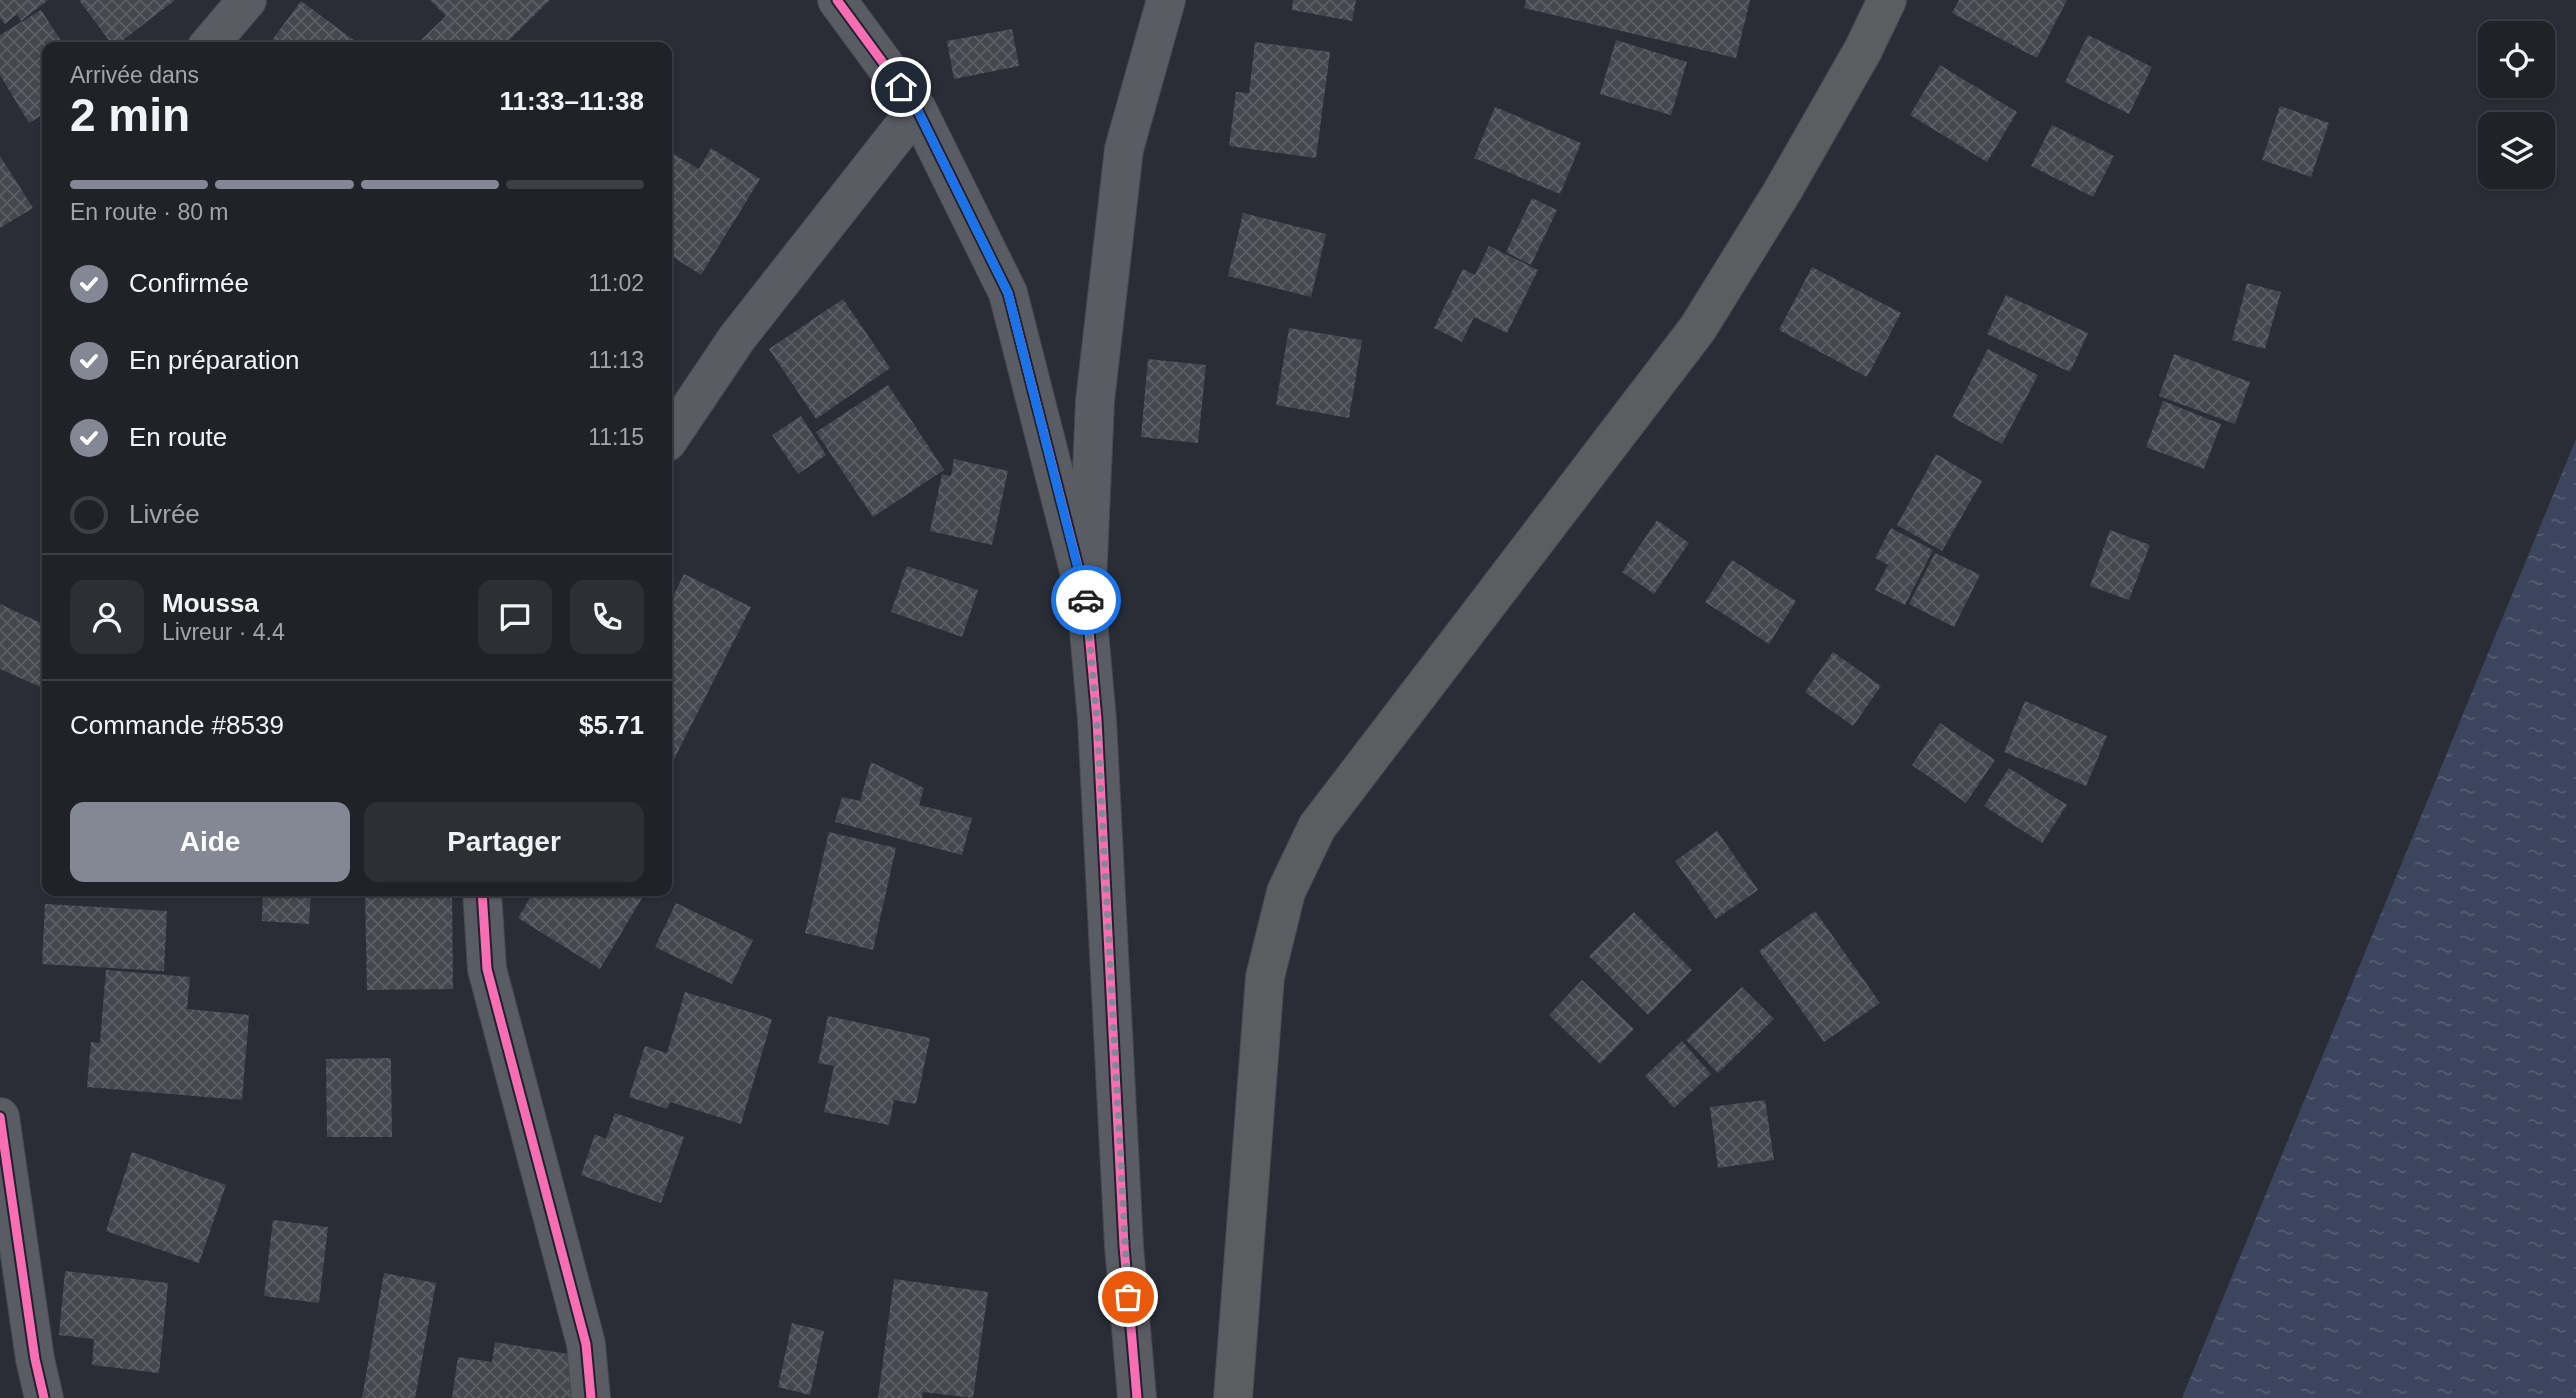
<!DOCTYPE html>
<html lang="fr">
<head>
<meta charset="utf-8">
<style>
	:root { --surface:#202228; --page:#2d2f34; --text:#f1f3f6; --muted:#a2a4a8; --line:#3d3f45; --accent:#848894 }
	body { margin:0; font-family:Arial,sans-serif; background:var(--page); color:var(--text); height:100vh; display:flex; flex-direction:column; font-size:26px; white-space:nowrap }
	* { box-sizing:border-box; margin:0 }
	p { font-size:23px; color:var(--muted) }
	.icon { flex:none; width:38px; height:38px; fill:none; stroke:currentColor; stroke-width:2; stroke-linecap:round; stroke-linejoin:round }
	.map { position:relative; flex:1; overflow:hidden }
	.details { position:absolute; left:42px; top:42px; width:630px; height:854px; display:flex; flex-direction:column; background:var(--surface); border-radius:14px; box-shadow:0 2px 5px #0004,0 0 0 2px var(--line) }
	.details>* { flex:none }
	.tools { position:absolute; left:2478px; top:21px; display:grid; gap:14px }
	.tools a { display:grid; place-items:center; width:77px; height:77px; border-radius:14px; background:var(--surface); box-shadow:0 2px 5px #0004,0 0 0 2px var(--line); font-size:35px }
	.pin { position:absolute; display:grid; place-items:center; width:60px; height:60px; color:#fff; margin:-30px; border:4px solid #fff; border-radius:50%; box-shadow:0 2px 7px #0007 }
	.courier { position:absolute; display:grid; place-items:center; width:70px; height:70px; margin:-35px; border:5px solid #1a73e8; border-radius:50%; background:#fff; color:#222; box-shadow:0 2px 9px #0007 }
	.overview em { font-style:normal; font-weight:700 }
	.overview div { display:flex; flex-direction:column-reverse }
	.overview { display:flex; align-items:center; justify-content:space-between; height:119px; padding:0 28px }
	h1 { font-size:46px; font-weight:700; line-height:52px }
	.bar { display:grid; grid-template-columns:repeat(4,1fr); gap:10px 7px; align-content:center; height:84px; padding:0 28px }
	.bar i { height:9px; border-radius:5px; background:var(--line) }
	.bar .on { background:var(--accent) }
	.bar p { grid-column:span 4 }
	.line { display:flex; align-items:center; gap:18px; padding:0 28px; border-top:2px solid var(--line) }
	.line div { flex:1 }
	.round { display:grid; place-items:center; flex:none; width:74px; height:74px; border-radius:14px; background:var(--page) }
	ol { padding:0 28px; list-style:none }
	li { display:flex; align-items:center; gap:21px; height:77px }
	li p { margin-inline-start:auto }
	li .icon { padding:7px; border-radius:50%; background:var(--accent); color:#fff; stroke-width:4 }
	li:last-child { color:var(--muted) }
	li i { width:38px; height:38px; border:4px solid var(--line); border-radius:50% }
	.cta { display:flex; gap:14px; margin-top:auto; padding:14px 28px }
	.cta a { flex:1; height:80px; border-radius:14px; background:var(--accent); color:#fff; font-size:28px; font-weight:700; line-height:80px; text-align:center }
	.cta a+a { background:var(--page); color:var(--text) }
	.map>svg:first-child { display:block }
</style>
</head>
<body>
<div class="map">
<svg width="2576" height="1398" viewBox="0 0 2576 1398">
	<defs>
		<pattern id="water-ripples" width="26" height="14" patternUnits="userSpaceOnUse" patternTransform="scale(1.75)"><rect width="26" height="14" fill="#3b455d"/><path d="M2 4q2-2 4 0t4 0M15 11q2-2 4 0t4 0" fill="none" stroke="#555e73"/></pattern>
		<pattern id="building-cross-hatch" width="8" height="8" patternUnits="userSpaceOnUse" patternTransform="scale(1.75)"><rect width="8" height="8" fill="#44474e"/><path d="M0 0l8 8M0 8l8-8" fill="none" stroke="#5d5f66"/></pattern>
	</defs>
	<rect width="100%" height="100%" fill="#2a2d36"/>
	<!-- water -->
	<path fill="url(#water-ripples)" d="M2576,439V1398H2182Z"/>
	<!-- building -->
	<g fill="url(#building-cross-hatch)">
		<path d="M0,0H48L21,21L17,14L5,24L0,18Z"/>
		<path d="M79,0H175L114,47Z"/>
		<path d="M430,0H550L502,47H422L418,43L446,16Z"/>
		<path d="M1293,0H1356L1352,21L1292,10Z"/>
		<path d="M1526,0H1750L1736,58L1524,8Z"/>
		<path d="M1959,0H2067L2037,58L1952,13Z"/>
		<path d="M301,1L363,47H267Z"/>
		<path d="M41,10L65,47H47V112L29,123L0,75V35Z"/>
		<path d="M1012,29L1019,66L954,79L947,41Z"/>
		<path d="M2088,35L2152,67L2129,114L2065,82Z"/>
		<path d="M1616,40L1687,62L1671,115L1600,94Z"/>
		<path d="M1255,42L1330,52L1316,158L1229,146L1236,92L1249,93Z"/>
		<path d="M1940,65L2017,112L1987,162L1910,115Z"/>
		<path d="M2280,106L2329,123L2311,177L2262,160Z"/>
		<path d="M1495,107L1581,143L1560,194L1474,158Z"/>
		<path d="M2052,125L2114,156L2093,197L2031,166Z"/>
		<path d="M711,148L760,179L701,275L667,253V161L672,153L699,169Z"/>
		<path d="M0,156L33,208L0,228Z"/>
		<path d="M1532,198L1557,210L1531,265L1506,252Z"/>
		<path d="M1243,213L1326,234L1311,297L1228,276Z"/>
		<path d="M1489,246L1538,270L1507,333L1474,317L1462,342L1434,328L1463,269L1475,275Z"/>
		<path d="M1812,267L1901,313L1867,377L1779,330Z"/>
		<path d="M2247,283L2281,292L2265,349L2232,340Z"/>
		<path d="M2006,295L2088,333L2070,372L1987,334Z"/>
		<path d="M843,299L890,368L816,419L769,349Z"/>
		<path d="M1289,328L1362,340L1349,418L1276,405Z"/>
		<path d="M1988,349L2038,375L2002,444L1952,417Z"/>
		<path d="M2174,354L2250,382L2235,424L2159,396Z"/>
		<path d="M1148,359L1206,365L1198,443L1141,437Z"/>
		<path d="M888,385L944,470L873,517L816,432Z"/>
		<path d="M2163,401L2221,424L2204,469L2146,447Z"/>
		<path d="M801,416L826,455L798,474L772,435Z"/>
		<path d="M1936,454L1982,481L1942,551L1897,525Z"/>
		<path d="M954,459L1008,471L992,545L930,531L942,474L951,476Z"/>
		<path d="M1657,520L1689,543L1654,594L1622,572Z"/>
		<path d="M1891,528L1933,550L1905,605L1875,590L1888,565L1875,558Z"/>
		<path d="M2110,530L2150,545L2129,600L2090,586Z"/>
		<path d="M1935,553L1980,575L1954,627L1909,604Z"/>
		<path d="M1732,560L1796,601L1769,644L1705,602Z"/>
		<path d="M907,566L978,590L962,637L891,612Z"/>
		<path d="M684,574L751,607L667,773V608Z"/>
		<path d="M0,604L47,626V690L0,669Z"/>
		<path d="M1833,652L1881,686L1853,726L1805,692Z"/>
		<path d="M2025,701L2107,736L2086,786L2004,752Z"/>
		<path d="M1940,723L1995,760L1966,803L1912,765Z"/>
		<path d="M871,762L924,788L919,805L972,818L962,855L835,822L842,797L860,801Z"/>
		<path d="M2009,768L2067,805L2042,843L1984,806Z"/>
		<path d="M1717,831L1758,890L1716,919L1675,861Z"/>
		<path d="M829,832L896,848L873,950L805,933Z"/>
		<path d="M263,891H311L309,924L262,921Z"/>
		<path d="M365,891H452L453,989L367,990Z"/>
		<path d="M530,891H646L600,969L518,918L533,893Z"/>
		<path d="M676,903L753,940L732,984L655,947Z"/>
		<path d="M45,904L167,911L164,971L42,964Z"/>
		<path d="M1815,911L1880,1003L1824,1042L1759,951Z"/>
		<path d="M1634,912L1692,970L1648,1015L1589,956Z"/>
		<path d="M106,970L190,977L187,1009L249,1015L242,1100L87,1087L91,1042L100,1043Z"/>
		<path d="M1582,980L1634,1029L1600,1064L1549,1015Z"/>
		<path d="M1742,987L1774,1019L1718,1073L1686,1040Z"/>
		<path d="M685,992L772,1019L741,1124L670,1102L667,1109L629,1097L645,1046L667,1053Z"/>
		<path d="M828,1016L930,1038L916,1104L894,1100L889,1125L824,1112L834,1066L818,1063Z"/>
		<path d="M1682,1041L1711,1074L1674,1108L1645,1076Z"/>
		<path d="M391,1058L392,1137H327L326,1059Z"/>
		<path d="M1765,1100L1774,1160L1718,1168L1710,1107Z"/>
		<path d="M615,1113L684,1137L661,1203L581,1175L595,1134L606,1139Z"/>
		<path d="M132,1152L226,1185L199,1263L106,1231Z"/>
		<path d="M273,1220L328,1227L319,1303L264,1296Z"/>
		<path d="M65,1271L168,1283L159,1373L92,1365L94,1339L59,1335Z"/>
		<path d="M384,1273L436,1283L415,1398H362Z"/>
		<path d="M894,1279L988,1292L973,1398L923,1392L922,1398H878Z"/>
		<path d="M792,1323L824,1331L810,1395L778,1387Z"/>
		<path d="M495,1342L580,1356L573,1398H452L458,1357L492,1362Z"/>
	</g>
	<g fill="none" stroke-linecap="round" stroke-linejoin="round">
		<!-- minor casing -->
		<g stroke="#46484f" stroke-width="40">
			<g id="minor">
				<path d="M207,47L247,0"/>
				<path d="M667,442L737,338L917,109"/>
				<path d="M1087,582L1095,401L1124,149L1166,0"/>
				<path d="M482,891L487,969L586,1344L591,1398"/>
				<path d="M0,1117L35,1359L44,1398"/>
			</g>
		</g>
		<!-- tertiary casing -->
		<g stroke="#46484f" stroke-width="40">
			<path id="tertiary" d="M837,0L917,109L1008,293L1086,598L1097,720L1124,1246L1137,1398"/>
		</g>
		<!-- trunk casing -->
		<g stroke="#474951" stroke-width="40">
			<path id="trunk" d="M1233,1398L1265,977L1286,892L1317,827L1698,328L1782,192L1863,50L1887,0"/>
		</g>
		<!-- minor -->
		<use href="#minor" stroke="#5a5c63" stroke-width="38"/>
		<!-- tertiary -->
		<use href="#tertiary" stroke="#5a5c63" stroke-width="38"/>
		<!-- trunk -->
		<use href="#trunk" stroke="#5a5e61" stroke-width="38"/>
		<!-- cycleway casing -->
		<g stroke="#1e232f" stroke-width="13">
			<g id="cycleway">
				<path d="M837,0L917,109L1008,293L1086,598L1097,720L1124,1246L1137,1398"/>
				<path d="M482,891L487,969L586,1344L591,1398"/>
				<path d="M0,1117L35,1359L44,1398"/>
			</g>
		</g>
		<!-- cycleway -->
		<use href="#cycleway" stroke="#f96db3" stroke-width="9"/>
	</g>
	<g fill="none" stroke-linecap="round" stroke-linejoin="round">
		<!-- done -->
		<path stroke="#848894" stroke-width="7" stroke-dasharray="0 12.6" d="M1086,600L1097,720L1128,1297"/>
		<!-- route -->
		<path stroke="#1a73e8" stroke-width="9" d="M901,87L917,109L1008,293L1086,600"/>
	</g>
</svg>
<div class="tools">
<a><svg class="icon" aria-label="locate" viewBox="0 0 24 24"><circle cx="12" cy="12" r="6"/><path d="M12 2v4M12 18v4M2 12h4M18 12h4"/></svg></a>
<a><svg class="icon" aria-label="layers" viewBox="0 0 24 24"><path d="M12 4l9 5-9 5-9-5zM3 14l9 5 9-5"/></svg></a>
</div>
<div class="pin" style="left:1128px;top:1297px;background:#ea580c"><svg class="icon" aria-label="bag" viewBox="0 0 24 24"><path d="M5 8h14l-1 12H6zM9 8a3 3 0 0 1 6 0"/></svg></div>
<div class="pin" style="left:901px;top:87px;background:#1f2937"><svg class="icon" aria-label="home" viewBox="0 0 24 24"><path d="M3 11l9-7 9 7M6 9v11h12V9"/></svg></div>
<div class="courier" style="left:1086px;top:600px"><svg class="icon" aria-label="car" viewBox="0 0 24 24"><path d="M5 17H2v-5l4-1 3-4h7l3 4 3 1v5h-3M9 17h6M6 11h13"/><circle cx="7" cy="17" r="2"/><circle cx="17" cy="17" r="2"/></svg></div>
<section class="details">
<div class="overview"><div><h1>2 min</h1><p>Arrivée dans</p></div><em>11:33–11:38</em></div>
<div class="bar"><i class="on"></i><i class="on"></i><i class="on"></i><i></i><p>En route · 80 m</p></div>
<ol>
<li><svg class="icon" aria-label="check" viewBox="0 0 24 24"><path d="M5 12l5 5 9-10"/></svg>Confirmée<p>11:02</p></li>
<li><svg class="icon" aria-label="check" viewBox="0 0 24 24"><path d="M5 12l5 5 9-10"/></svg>En préparation<p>11:13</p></li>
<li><svg class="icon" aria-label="check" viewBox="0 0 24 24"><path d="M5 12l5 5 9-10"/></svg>En route<p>11:15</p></li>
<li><i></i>Livrée</li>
</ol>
<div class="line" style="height:126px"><a class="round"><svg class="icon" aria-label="person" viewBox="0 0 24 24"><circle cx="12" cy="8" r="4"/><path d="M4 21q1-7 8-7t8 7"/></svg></a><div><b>Moussa</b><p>Livreur · 4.4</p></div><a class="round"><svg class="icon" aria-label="chat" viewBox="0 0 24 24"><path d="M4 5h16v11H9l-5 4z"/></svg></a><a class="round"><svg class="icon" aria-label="phone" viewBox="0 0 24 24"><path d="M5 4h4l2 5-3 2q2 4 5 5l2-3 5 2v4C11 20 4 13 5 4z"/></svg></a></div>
<div class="line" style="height:91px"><div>Commande #8539</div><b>$5.71</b></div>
<div class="cta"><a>Aide</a><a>Partager</a></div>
</section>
</div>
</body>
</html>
